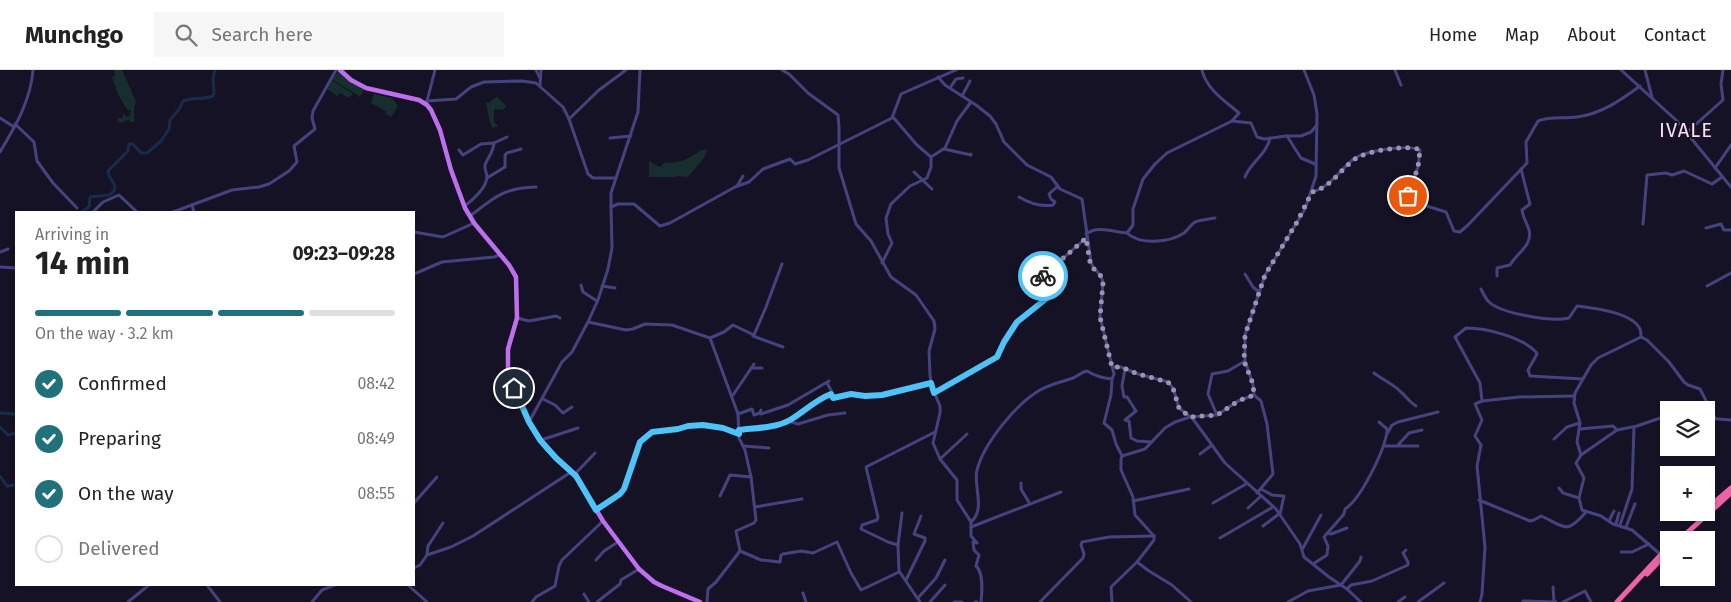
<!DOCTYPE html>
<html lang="en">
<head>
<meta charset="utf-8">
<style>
	:root { --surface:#fff; --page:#f6f6f6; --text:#222; --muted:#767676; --line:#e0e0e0; --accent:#207179 }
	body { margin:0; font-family:"Fira Sans",sans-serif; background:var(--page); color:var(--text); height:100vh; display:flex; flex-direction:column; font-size:19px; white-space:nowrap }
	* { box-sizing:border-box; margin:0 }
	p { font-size:16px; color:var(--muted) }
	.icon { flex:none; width:28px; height:28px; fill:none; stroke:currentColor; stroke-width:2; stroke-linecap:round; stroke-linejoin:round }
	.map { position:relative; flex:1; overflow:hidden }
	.panel { position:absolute; left:15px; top:141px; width:400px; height:375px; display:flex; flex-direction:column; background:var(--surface); border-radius:0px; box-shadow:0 1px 4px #0004 }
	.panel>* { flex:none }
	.buttons { position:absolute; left:1660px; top:331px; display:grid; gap:10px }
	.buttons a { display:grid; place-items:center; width:55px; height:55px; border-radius:0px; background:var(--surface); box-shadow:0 1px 4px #0004; font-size:25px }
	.pin { position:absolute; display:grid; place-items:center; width:42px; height:42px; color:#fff; margin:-21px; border:2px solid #fff; border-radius:50%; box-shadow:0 1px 5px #0007 }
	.courier { position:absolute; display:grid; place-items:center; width:50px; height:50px; margin:-25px; border:4px solid #4fc3f7; border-radius:50%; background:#fff; color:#222; box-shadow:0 1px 6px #0007 }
	.headline em { font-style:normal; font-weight:700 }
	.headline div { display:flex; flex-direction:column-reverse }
	.headline { display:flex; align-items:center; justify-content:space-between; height:85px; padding:0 20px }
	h1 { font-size:32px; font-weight:700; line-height:38px }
	.bar { display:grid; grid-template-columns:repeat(4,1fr); gap:8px 5px; align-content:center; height:60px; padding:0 20px }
	.bar i { height:6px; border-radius:4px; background:var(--line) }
	.bar .on { background:var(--accent) }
	.bar p { grid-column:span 4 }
	ol { padding:0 20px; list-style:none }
	li { display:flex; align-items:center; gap:15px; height:55px }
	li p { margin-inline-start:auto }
	li .icon { padding:5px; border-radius:50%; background:var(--accent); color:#fff; stroke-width:4 }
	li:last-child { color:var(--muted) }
	li i { width:28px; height:28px; border:2px solid var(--line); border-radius:50% }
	header { display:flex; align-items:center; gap:30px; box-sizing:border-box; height:70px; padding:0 25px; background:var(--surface); border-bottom:1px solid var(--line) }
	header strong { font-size:24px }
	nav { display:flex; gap:28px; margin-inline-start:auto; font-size:18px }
	.search { width:350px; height:45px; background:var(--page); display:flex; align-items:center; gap:12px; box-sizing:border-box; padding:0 18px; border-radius:0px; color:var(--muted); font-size:19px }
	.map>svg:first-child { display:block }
</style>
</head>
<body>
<header>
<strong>Munchgo</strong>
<div class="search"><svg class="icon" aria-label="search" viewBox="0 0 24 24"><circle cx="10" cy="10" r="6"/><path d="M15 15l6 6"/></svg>Search here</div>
<nav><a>Home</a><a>Map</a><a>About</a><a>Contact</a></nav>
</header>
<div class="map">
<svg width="1731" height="532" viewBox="0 0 1731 532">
	<rect width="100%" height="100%" fill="#161225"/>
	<!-- green -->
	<g fill="#162f2e">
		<path d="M114,0H122L136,32L134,37V52H131L129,50L119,53L118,51V48H122L124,43L126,47L130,46L131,39L128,41L118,24L112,7L115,6Z"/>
		<path d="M338,2L364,20L360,27L332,9Z"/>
		<path d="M332,10L353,24L349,28L340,23L337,26L327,19Z"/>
		<path d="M374,24L392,28L391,32L393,29L398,36L391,47L385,44L386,41L371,33Z"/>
		<path d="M497,27L506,36L503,40L494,39V52L498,56L492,58L490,53L486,33H488Z"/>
		<path d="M701,80H707L704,88L688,107L677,106L676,107H649V91L652,92V94H654L660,97L666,92C678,95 692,87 701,80Z"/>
	</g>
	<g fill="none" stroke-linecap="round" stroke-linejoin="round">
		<!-- river -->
		<g stroke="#172b4a" stroke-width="3">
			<path d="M82,142L89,137L90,127L109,125L114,121L115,116L109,106L108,101L128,81L129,74H133L141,83H147L161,71L169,59L170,50L180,38L183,31C193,27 203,30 213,26L214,23L213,8L215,0"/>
			<path d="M0,343L16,344"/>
			<path d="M0,357L8,365L16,363"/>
			<path d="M0,406L7,416L16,415"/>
		</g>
		<!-- minor -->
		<g stroke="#45437f" stroke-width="3">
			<path d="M536,0L540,8"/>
			<path d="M782,0L789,4L808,23L838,45L839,57V98L856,154L871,171L891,207L916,225L934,251L935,259L929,281L930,305L932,317L940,336V343L933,373L940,389L957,410V430L971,452V466L977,473L973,472L974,480L979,485L976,496C984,503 982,522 981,532"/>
			<path d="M1395,0L1401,15"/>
			<path d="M1621,0L1677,51L1731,117"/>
			<path d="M1645,0L1652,27"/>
			<path d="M938,7L945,15L976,35L990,46L996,54L1004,72L1027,95L1051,107L1060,119L1082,129L1091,192L1093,197L1101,206L1103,213L1100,247L1114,304L1112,309C1102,308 1095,306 1087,301C1081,302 1078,306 1073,308C1062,312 1051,314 1040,320C1016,334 984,373 977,400C973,416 986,439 971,452"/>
			<path d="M540,16L541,0"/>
			<path d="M950,18L956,9L963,8"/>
			<path d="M962,26L970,11"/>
			<path d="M427,31L456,29L471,17L484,12L522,11L536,13L563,37L569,49L588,104L593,108H616"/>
			<path d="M427,31L435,0"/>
			<path d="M893,47L917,75L931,87L945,78L957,51L971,32"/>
			<path d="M0,48L14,57"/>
			<path d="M569,49L599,20L626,0"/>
			<path d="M1232,51L1251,53L1257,67L1264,69L1286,66H1301L1311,62L1316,56"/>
			<path d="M15,54L34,72L37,91L53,113L77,138"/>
			<path d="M1686,63L1723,30L1721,14L1723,0"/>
			<path d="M1287,66L1301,88L1315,94"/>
			<path d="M610,68L631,66"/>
			<path d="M944,79L971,85V84"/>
			<path d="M459,80L463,85L481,74L494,73"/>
			<path d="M0,82C15,57 31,30 33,0"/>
			<path d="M1715,98L1731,75"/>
			<path d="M914,102L932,119"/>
			<path d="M1245,107C1250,93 1267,84 1270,68"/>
			<path d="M487,108L505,97V85L507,83L521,79"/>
			<path d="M737,116L743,106"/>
			<path d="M1312,122C1331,117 1340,99 1355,88C1366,81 1408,74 1420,80L1418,97L1408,126L1417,133L1446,142L1454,161L1460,162L1468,155L1527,93L1526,72L1538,51C1550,46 1564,49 1577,47C1601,44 1621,30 1640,16"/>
			<path d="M1019,127C1029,133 1042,137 1053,135L1055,132L1051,129L1049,124L1058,116"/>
			<path d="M192,135L194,142"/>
			<path d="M465,136C473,129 486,119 487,107C487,103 484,99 485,95C488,87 493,83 494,73L507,67"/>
			<path d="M611,137V123L638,42L640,0"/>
			<path d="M93,142L103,132L119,125L137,142"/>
			<path d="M173,142L232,120L259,117L269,114L289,101L297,92L294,76L315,59L312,48L313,41L336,0"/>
			<path d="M470,146C495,127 503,118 536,117"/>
			<path d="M1643,154L1647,105L1666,103L1672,105L1684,101L1712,114L1722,107"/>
			<path d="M1706,158L1721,154L1724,160H1731"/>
			<path d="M414,162L443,167L474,153"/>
			<path d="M1127,163C1140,175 1169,173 1184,163C1188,160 1190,155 1195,152C1201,150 1209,149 1215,148"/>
			<path d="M1086,164C1098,155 1113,162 1127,163L1133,155V139L1143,109L1155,94L1167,83L1232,51L1239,43C1226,32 1206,19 1202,0"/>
			<path d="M0,182L8,179"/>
			<path d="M882,193L892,173L888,164L886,148L891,134L910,116L927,108L931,97V87"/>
			<path d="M0,197L16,198"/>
			<path d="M414,204L442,192L494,187L500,185"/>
			<path d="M1245,204L1253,217L1259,222"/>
			<path d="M1497,206V198L1510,195C1517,183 1533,175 1529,160C1527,153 1523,148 1522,140L1530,134L1521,99"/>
			<path d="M581,215L583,222L597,231"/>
			<path d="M602,216L615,218"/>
			<path d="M1707,216L1731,203"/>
			<path d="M1481,219C1483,223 1485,228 1489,232C1502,244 1553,252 1569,248L1577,236C1593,238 1632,242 1640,259C1641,261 1641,264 1641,267"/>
			<path d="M517,248L529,251L556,246L560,248"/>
			<path d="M588,252L626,260L633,259L645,254L672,255L710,268L724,262L733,255L754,265L766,237L782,194"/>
			<path d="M753,266L783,277"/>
			<path d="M710,268L738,344L739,368L745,380L751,407L756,450L754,453L736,461L740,481"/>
			<path d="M1112,297H1121L1138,304L1168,312L1173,318L1179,338L1193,349L1225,393L1276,439L1300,474L1304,487L1329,507L1347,519L1361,532"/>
			<path d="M752,298H762"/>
			<path d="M1125,299L1122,316L1124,327H1127L1136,341L1125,350L1129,351L1131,368L1137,371L1152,372"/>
			<path d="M1374,303C1383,310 1393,314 1401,322C1407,327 1409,332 1416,336"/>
			<path d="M1112,309L1111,325L1104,353L1112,360L1116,374L1122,386L1121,389V400L1133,427L1135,445L1154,466"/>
			<path d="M827,313L832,322"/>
			<path d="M934,323L997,287L1004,271L1017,252L1047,228L1049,219L1042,207L1086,168"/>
			<path d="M733,325L754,294"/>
			<path d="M1254,325L1261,331L1267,354L1273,404L1257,423"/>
			<path d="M1574,326L1519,327L1482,331L1480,313L1455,267L1466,258C1486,258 1522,267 1536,282L1537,284L1528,300L1530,306L1583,309"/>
			<path d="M543,329L555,335L563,343L572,337"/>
			<path d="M522,336L528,301"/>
			<path d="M738,344L752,339L754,345L760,343L761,340"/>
			<path d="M761,344L788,335L829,311"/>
			<path d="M1217,345L1208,324L1212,304L1228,301L1245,291"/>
			<path d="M1706,348L1731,350"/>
			<path d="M788,351L798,354L828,345L845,343"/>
			<path d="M529,352L562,292L572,282L588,252L598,230L608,199L612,178L611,137L618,134H634L660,156L670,153L735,117L749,112L763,99L790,89L795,94L808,90L892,48L901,24L956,0"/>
			<path d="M1580,359L1613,356L1617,360"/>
			<path d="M739,361C755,358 776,358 790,350C804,342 815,330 831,324L833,328L851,324L865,326L882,325L931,313"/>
			<path d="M1387,364L1392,355L1398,352L1438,342"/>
			<path d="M1554,369L1567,357L1580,353"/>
			<path d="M541,370L578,358"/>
			<path d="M1398,375L1409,363L1422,360"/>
			<path d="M743,376L769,378"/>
			<path d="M1384,376H1418"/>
			<path d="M1200,384L1212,375"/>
			<path d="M1581,385L1577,372L1580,353L1574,333L1575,323L1591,295L1598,288L1641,267L1647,270L1669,292L1684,312L1688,315L1700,319L1715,348"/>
			<path d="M1122,386L1145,379L1165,358L1175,352L1190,347L1217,345L1238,331L1254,325L1253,314L1245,291V265L1265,205L1305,139L1316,106L1317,44L1314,25L1304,0"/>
			<path d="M940,389L967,364"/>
			<path d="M575,404L595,383"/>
			<path d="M1021,413V419L1030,434"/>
			<path d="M1559,418L1563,423L1579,428"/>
			<path d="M1261,419L1272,425L1284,426L1280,444"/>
			<path d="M720,426L730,405L751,407"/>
			<path d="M1479,430L1530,451L1534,450L1541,446C1566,457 1566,465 1586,442"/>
			<path d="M1133,431L1189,419"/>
			<path d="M414,433L437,407"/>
			<path d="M1213,433L1246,414"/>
			<path d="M755,437L802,429"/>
			<path d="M1248,438L1260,427"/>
			<path d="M596,440L620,424L624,419L640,371L652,362L688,356L703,355L723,358L739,364"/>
			<path d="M902,443L898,475L899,501L920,532"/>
			<path d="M1609,451L1614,441"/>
			<path d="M1616,454L1619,443"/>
			<path d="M1620,455L1632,419L1634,357"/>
			<path d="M1263,456L1279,444"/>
			<path d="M971,457L1061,422"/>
			<path d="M1626,457L1635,434"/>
			<path d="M1327,463L1331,464L1347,458"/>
			<path d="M1220,468L1273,437"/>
			<path d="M898,475L888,472L861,459L862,455L877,450L878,447L866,397L935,362"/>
			<path d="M1303,478L1321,445"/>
			<path d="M740,481L761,490L780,492L781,485L783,484L801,481L813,483L837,472L851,503L861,520L899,502"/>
			<path d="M1621,482H1632L1649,474"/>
			<path d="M427,484L428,476L443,453"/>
			<path d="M1660,484L1632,460L1613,454L1601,446L1582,440L1579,428L1584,408L1576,393L1581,385L1617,360L1637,356L1669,345"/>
			<path d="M596,490L604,481L618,472"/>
			<path d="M1137,492L1149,501L1172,515L1191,532"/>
			<path d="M1313,494L1327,485L1328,476L1324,467L1344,444L1345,439C1361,429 1384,381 1387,362V359L1379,352"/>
			<path d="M414,498L420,495L427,485L451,477L473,466L571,402"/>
			<path d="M906,510L925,471V468L914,464L921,446"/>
			<path d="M207,515L220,532"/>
			<path d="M408,515L427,532"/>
			<path d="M1553,517L1554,532"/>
			<path d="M1347,519L1351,515L1372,511L1408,495V492L1403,483L1406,480"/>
			<path d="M803,523L806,532"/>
			<path d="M584,524L589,532"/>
			<path d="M918,528L936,508L945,490"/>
			<path d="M1523,531L1556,532"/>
			<path d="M128,532L149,515"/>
			<path d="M312,532L322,520L335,515"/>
			<path d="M532,532L536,527L555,516L559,496L562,490L603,451"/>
			<path d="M597,532L620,514L621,510L639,499"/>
			<path d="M707,532L708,519L716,512L740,481"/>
			<path d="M930,532L945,515"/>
			<path d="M954,532H962"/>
			<path d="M975,532H977"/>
			<path d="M1040,532L1083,488L1084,484L1081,475L1082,472L1109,467L1154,466"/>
			<path d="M1112,532L1111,517L1137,492L1154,470V466"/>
			<path d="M1288,532L1308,521L1341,515L1360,491L1361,487"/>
			<path d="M1398,532L1405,527"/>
			<path d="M1418,532L1444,513"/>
			<path d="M1480,532L1482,524L1485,477L1477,396L1481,375L1475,366L1482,350L1475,334L1482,331"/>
			<path d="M1563,532L1585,521L1591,532"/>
		</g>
		<!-- major -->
		<path stroke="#be6fee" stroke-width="4.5" d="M340,0L351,10L366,18L419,30L427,35L431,40L440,60L451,100L465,138L474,153L509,195L516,207L517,248L508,279V300L529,352L547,379L576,406L603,451L639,499L654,512L662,516L700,532"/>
		<!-- highway -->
		<g stroke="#ed64a6" stroke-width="5">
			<path d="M1716,431L1731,418"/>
			<path d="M1679,470L1731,423"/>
			<path d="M1647,504L1669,481"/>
			<path d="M1617,532L1669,476"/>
		</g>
	</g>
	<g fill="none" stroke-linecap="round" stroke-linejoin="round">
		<!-- done -->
		<path stroke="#9895b0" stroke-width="5" stroke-dasharray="0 9" d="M1043,206L1086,168L1090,192L1092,197L1101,206L1103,213L1100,247L1112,297H1121L1138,304L1168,312L1173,318L1179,338L1190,347L1217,345L1238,331L1254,325L1253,314L1244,291L1245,265L1265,205L1297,152L1312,122C1331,117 1340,100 1355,89C1365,81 1409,74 1420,80L1418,97L1408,126"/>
		<!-- route -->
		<path stroke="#4fc3f7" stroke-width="6" d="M514,318L529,352L540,370L556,388L576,406L596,440L620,424L624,419L640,372L652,362L678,359L688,356L703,355L723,358L739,364V360C755,358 776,358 790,350C804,342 815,330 831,324L833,328L851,324L865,326L882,325L931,313L934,323L997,287L1004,272L1017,252L1047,228L1049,219L1044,212L1043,206"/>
	</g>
	<g text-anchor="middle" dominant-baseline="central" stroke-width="4" stroke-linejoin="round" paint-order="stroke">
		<!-- quarter labels -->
		<g font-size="20" letter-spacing="1" fill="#fbddf0" stroke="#161225">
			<text x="1686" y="60">IVALE</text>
		</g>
	</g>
</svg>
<div class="buttons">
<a><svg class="icon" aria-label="layers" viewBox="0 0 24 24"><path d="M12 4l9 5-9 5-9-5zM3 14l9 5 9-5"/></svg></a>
<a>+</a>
<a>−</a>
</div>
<div class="pin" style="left:1408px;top:126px;background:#ea580c"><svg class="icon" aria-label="bag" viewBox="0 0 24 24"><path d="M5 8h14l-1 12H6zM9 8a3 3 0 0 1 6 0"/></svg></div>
<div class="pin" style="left:514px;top:318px;background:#1f2937"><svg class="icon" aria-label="home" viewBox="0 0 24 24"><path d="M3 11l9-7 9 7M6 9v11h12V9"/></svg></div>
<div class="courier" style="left:1043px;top:206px"><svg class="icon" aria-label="bike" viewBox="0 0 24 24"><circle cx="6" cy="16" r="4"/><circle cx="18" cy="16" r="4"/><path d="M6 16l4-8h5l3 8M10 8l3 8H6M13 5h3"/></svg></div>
<section class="panel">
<div class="headline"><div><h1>14 min</h1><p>Arriving in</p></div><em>09:23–09:28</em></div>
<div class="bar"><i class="on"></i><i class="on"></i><i class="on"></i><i></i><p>On the way · 3.2 km</p></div>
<ol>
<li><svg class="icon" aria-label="check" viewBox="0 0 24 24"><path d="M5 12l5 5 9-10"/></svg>Confirmed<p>08:42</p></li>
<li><svg class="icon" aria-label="check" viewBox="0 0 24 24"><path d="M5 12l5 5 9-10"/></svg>Preparing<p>08:49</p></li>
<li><svg class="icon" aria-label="check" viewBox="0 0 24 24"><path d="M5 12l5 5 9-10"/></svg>On the way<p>08:55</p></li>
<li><i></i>Delivered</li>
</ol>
</section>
</div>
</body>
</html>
